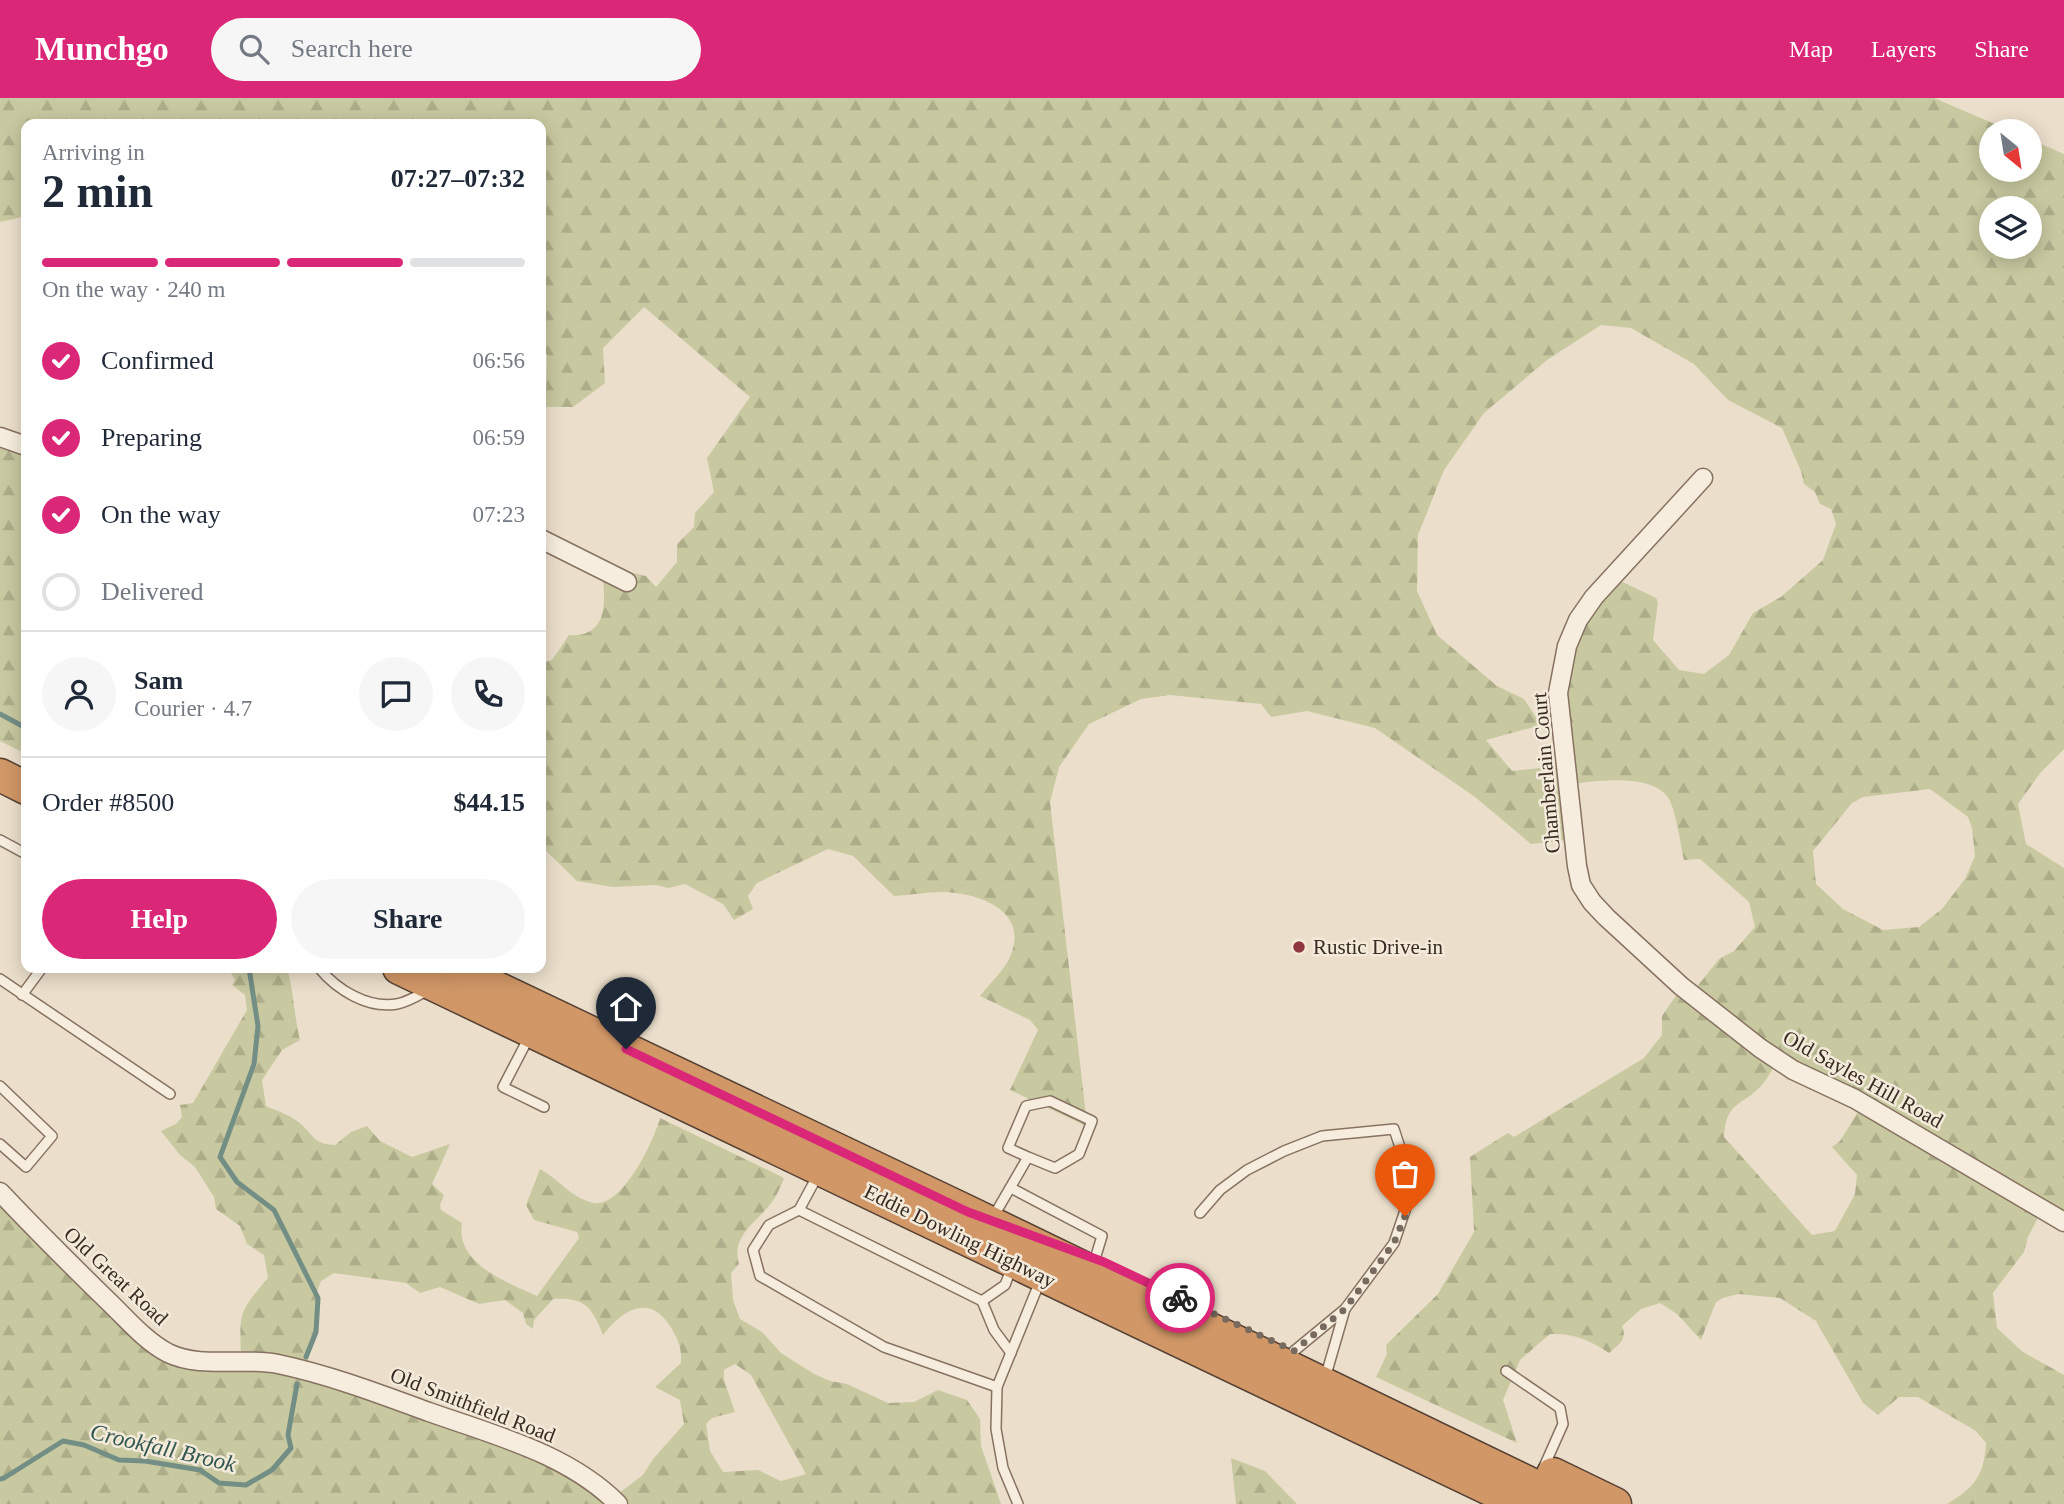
<!DOCTYPE html>
<html lang="en">
<head>
<meta charset="utf-8">
<style>
	:root { --surface:#fff; --page:#f6f6f7; --text:#1f2937; --muted:#747a83; --line:#e0e1e3; --accent:#db2777 }
	body { margin:0; font-family:Georgia,serif; background:var(--page); color:var(--text); height:100vh; display:flex; flex-direction:column; font-size:26px; white-space:nowrap }
	* { box-sizing:border-box; margin:0 }
	p { font-size:23px; color:var(--muted) }
	.icon { flex:none; width:38px; height:38px; fill:none; stroke:currentColor; stroke-width:2; stroke-linecap:round; stroke-linejoin:round }
	.map { position:relative; flex:1; overflow:hidden }
	.panel { position:absolute; left:21px; top:21px; width:525px; height:854px; display:flex; flex-direction:column; background:var(--surface); border-radius:14px; box-shadow:0 4px 18px #0003 }
	.panel>* { flex:none }
	.needle { width:46px; rotate:150deg }
	.fabs { position:absolute; left:1979px; top:21px; display:grid; gap:14px }
	.fabs a { display:grid; place-items:center; width:63px; height:63px; border-radius:50%; background:var(--surface); box-shadow:0 4px 18px #0003; font-size:35px }
	.pin { position:absolute; display:grid; place-items:center; width:60px; height:60px; color:#fff; margin:-72px -30px; border-radius:50% 50% 50% 0; rotate:-45deg; box-shadow:0 0 7px #0007 }
	.pin .icon { rotate:45deg }
	.courier { position:absolute; display:grid; place-items:center; width:70px; height:70px; margin:-35px; border:5px solid #db2777; border-radius:50%; background:#fff; color:#222; box-shadow:0 2px 9px #0007 }
	.head em { font-style:normal; font-weight:700 }
	.head div { display:flex; flex-direction:column-reverse }
	.head { display:flex; align-items:center; justify-content:space-between; height:119px; padding:0 21px }
	h1 { font-size:46px; font-weight:700; line-height:52px }
	.bar { display:grid; grid-template-columns:repeat(4,1fr); gap:10px 7px; align-content:center; height:84px; padding:0 21px }
	.bar i { height:9px; border-radius:5px; background:var(--line) }
	.bar .selected { background:var(--accent) }
	.bar p { grid-column:span 4 }
	.line { display:flex; align-items:center; gap:18px; padding:0 21px; border-top:2px solid var(--line) }
	.line div { flex:1 }
	.round { display:grid; place-items:center; flex:none; width:74px; height:74px; border-radius:37px; background:var(--page) }
	ol { padding:0 21px; list-style:none }
	li { display:flex; align-items:center; gap:21px; height:77px }
	li p { margin-inline-start:auto }
	li .icon { padding:7px; border-radius:50%; background:var(--accent); color:#fff; stroke-width:4 }
	li:last-child { color:var(--muted) }
	li i { width:38px; height:38px; border:4px solid var(--line); border-radius:50% }
	.action { display:flex; gap:14px; margin-top:auto; padding:14px 21px }
	.action a { flex:1; height:80px; border-radius:42px; background:var(--accent); color:#fff; font-size:28px; font-weight:700; line-height:80px; text-align:center }
	.action a+a { background:var(--page); color:var(--text) }
	header { display:flex; align-items:center; gap:42px; box-sizing:border-box; height:98px; padding:0 35px; background:var(--accent); color:#fff }
	header strong { font-size:33px }
	nav { display:flex; gap:38px; margin-inline-start:auto; font-size:24px }
	.search { width:490px; height:63px; background:var(--page); display:flex; align-items:center; gap:18px; box-sizing:border-box; padding:0 24px; border-radius:38px; color:var(--muted); font-size:26px }
	.map>svg:first-child { display:block }
</style>
</head>
<body>
<header>
<strong>Munchgo</strong>
<div class="search"><svg class="icon" aria-label="search" viewBox="0 0 24 24"><circle cx="10" cy="10" r="6"/><path d="M15 15l6 6"/></svg>Search here</div>
<nav><a>Map</a><a>Layers</a><a>Share</a></nav>
</header>
<div class="map">
<svg width="2064" height="1406" viewBox="0 0 2064 1406">
	<defs>
		<pattern id="forest-firs" width="22" height="20" patternUnits="userSpaceOnUse" patternTransform="scale(1.75)"><rect width="22" height="20" fill="#c8c9a0"/><path d="M5 1l3.5 6h-7zM16 11l3.5 6h-7z" fill="#adad8a"/></pattern>
	</defs>
	<rect width="100%" height="100%" fill="#ebdfcb"/>
	<!-- forest -->
	<g fill="url(#forest-firs)" fill-rule="evenodd">
		<path d="M0,0H1934L2011,33H1992V72H2030V41L2064,56V651L2041,674L2018,706L2026,746L2064,770V1122L2042,1112L2028,1139L2024,1154L1993,1195L1997,1230L2023,1254L2064,1277V1406H1947C1975,1389 1984,1378 1986,1345L1976,1333L1918,1299H1899L1878,1317L1863,1305L1816,1223L1780,1200L1738,1196L1723,1200L1716,1204L1701,1242L1677,1216L1660,1205L1641,1211L1622,1228C1628,1241 1618,1247 1609,1255C1590,1242 1573,1235 1550,1236L1520,1262L1503,1302L1517,1345L1376,1279L1387,1256L1386,1247L1438,1196L1474,1134L1470,1059L1508,1035L1514,1039L1644,960L1662,937V918L1684,886L1696,890L1719,861L1734,853L1755,829L1749,804L1700,761L1684,762C1680,745 1677,718 1670,703C1656,674 1597,683 1572,686L1575,741L1531,746L1475,699L1375,630L1307,613L1271,619L1261,606L1170,597L1141,601L1089,626L1059,669L1050,704L1087,1026L1084,1027L1010,992L1038,932L1030,922L980,898C989,886 1004,873 1010,859C1030,813 980,795 943,794C927,794 910,797 894,798L853,758L828,751L757,785L748,798L753,811L734,822L723,806L685,786L668,790L656,787L613,789L577,783L541,748V565L552,562L569,537C574,537 582,537 586,535C611,526 603,488 602,468L646,478L656,489L677,464V446L694,429L695,415L714,394L707,360L750,299L644,209L603,250L605,285L573,309H543L546,301L547,257L541,251V26H26V118L0,124ZM1992,110H2030V149H1992ZM1601,227L1631,230L1694,266L1728,302L1782,330L1801,373L1804,386L1815,394L1820,406L1831,411L1836,426L1823,462L1781,499L1753,515L1729,557L1704,576L1679,572L1653,542L1658,504L1656,500L1612,479L1566,558V667L1512,673L1486,642L1541,627L1524,601L1497,588L1437,537L1417,493L1418,437L1444,372L1484,315L1547,262ZM1930,691L1968,719L1972,730L1975,758L1965,781L1942,811L1919,829L1883,832L1843,811L1816,786L1813,753L1852,705L1863,699ZM1779,959L1861,1009L1840,1043L1832,1049L1857,1077L1855,1096L1835,1133L1812,1137L1724,1039C1726,1003 1741,1009 1761,988C1768,980 1774,968 1779,959Z"/>
		<path d="M0,342L26,352V656L0,643Z"/>
		<path d="M228,870H287C294,894 294,918 300,942L282,952L262,982L266,1008C277,1013 293,1018 302,1027C315,1039 314,1046 335,1047L351,1034L367,1028L380,1043L412,1059L450,1046L432,1086L444,1097L440,1107L441,1112L462,1125C455,1166 507,1184 537,1198L579,1140L577,1134L534,1122L526,1107L540,1071C560,1082 571,1100 594,1105C622,1110 654,1043 660,1020L782,1079L784,1081C781,1087 778,1095 774,1101C760,1123 730,1136 739,1166L731,1175L733,1202L740,1221L762,1234L781,1255L814,1276L830,1283L847,1286L888,1305L914,1304L938,1292L967,1302L980,1321L981,1348L1001,1406H0V1090L167,1254L241,1262C240,1215 237,1216 268,1180L264,1157L247,1146L240,1128L216,1111L214,1099L195,1069L180,1057L161,1033L176,1026L182,1019L180,1007L193,1005L247,912L245,897L232,887L235,882ZM334,1175L406,1185L420,1195L440,1189L479,1206L505,1202L523,1215L526,1226L533,1231L534,1222L553,1201C585,1199 592,1209 603,1237C622,1212 649,1195 670,1228C678,1241 682,1249 681,1265L655,1289L680,1302L684,1326L653,1361L643,1377L614,1399L542,1354L306,1270L317,1226L316,1196L321,1183ZM735,1266L751,1277L806,1376L781,1383L758,1372L723,1374L710,1353L706,1326L712,1320L735,1314L724,1282V1272Z"/>
		<path d="M1231,1360L1265,1373L1297,1406H1236Z"/>
	</g>
	<g fill="none" stroke-linecap="round" stroke-linejoin="round">
		<!-- stream -->
		<g stroke="#728e85" stroke-width="5">
			<path d="M0,616L26,630"/>
			<path d="M249,870L258,928L254,966L220,1059L237,1084L274,1112L318,1200L316,1234L306,1259"/>
			<path d="M0,1381L4,1380L63,1343L84,1347L119,1362L145,1363L200,1372L219,1385L246,1387L272,1372L291,1350L288,1337L297,1286"/>
		</g>
		<!-- service casing -->
		<g stroke="#877161" stroke-width="12">
			<g id="service">
				<path d="M0,742L26,756"/>
				<path d="M319,870C337,892 368,911 397,906C408,904 419,897 428,892"/>
				<path d="M0,881L170,996"/>
				<path d="M22,897L42,870"/>
				<path d="M529,939L503,989L544,1009"/>
				<path d="M0,988L52,1038L26,1069L0,1046"/>
				<path d="M813,1086L799,1112L769,1127L753,1152L760,1178L884,1249L997,1289"/>
				<path d="M1011,1090L1102,1138L1095,1161"/>
				<path d="M799,1112L982,1203L1005,1187L1008,1179"/>
				<path d="M1200,1115L1220,1092L1247,1072L1284,1053L1322,1038L1394,1031L1413,1089L1394,1145L1345,1211"/>
				<path d="M992,1121L1028,1059L1008,1050L1026,1008L1050,1003L1092,1023L1079,1056L1055,1070L1028,1059"/>
				<path d="M982,1203L994,1232L1011,1255"/>
				<path d="M1294,1253L1345,1211L1328,1270"/>
				<path d="M1506,1273L1560,1310L1563,1326L1543,1371"/>
				<path d="M1018,1406L1003,1370L996,1331L997,1289L1036,1193"/>
			</g>
		</g>
		<!-- minor casing -->
		<g stroke="#877161" stroke-width="21">
			<g id="minor">
				<path d="M0,339L26,348"/>
				<path d="M1703,380L1594,499L1578,522L1567,548L1558,595L1577,768L1581,787L1592,804L1606,819L1681,888L1760,950L1793,972L1855,1001L2064,1124"/>
				<path d="M541,441L627,484"/>
				<path d="M0,1094C35,1131 71,1167 108,1203C127,1221 145,1243 168,1255C201,1271 243,1259 278,1266C330,1277 380,1296 429,1314C494,1337 569,1356 618,1406"/>
			</g>
		</g>
		<!-- motorway casing -->
		<g stroke="#554034" stroke-width="35">
			<g id="motorway">
				<path d="M0,677L26,690"/>
				<path d="M399,870L1521,1406"/>
				<path d="M455,870L968,1114L1572,1406"/>
				<path d="M1553,1376L1615,1406"/>
			</g>
		</g>
		<!-- service -->
		<use href="#service" stroke="#f6edde" stroke-width="9"/>
		<!-- minor -->
		<use href="#minor" stroke="#f6edde" stroke-width="18"/>
		<!-- motorway -->
		<use href="#motorway" stroke="#d19766" stroke-width="32"/>
	</g>
	<g fill="none" stroke-linecap="round" stroke-linejoin="round">
		<!-- done -->
		<path stroke="#776a5e" stroke-width="7" stroke-dasharray="0 12.6" d="M1180,1200L1294,1253L1345,1211L1394,1145L1405,1118"/>
		<!-- route -->
		<path stroke="#db2777" stroke-width="9" d="M626,951L968,1114L1104,1164L1180,1200"/>
	</g>
	<!-- markers -->
	<circle fill="#90363f" stroke="#f3eada" stroke-width="2.5" cx="1299" cy="849" r="7"/>
	<g text-anchor="middle" dominant-baseline="central" stroke-width="5" stroke-linejoin="round" paint-order="stroke">
		<!-- street labels -->
		<g font-size="21" fill="#392b23" stroke="#f3eada">
			<text transform="translate(1546 675) rotate(-95)">Chamberlain Court</text>
			<text transform="translate(1863 981) rotate(29)">Old Sayles Hill Road</text>
			<text transform="translate(960 1138) rotate(26)">Eddie Dowling Highway</text>
			<text transform="translate(116 1178) rotate(43)">Old Great Road</text>
			<text transform="translate(473 1307) rotate(21)">Old Smithfield Road</text>
		</g>
		<!-- poi labels -->
		<g font-size="21" fill="#392b23" stroke="#f3eada" text-anchor="start">
			<text x="1313" y="849">Rustic Drive-in</text>
		</g>
		<!-- water labels -->
		<g font-size="23" font-style="italic" fill="#335751" stroke="#f3eada">
			<text transform="translate(163 1350) rotate(13)">Crookfall Brook</text>
		</g>
	</g>
</svg>
<div class="fabs">
<a><svg class="needle" viewBox="-14 -14 28 28"><path d="M0-13l5 13h-10z" fill="#e53935"/><path d="M0 13l5-13h-10z" fill="#747a83"/></svg></a>
<a><svg class="icon" aria-label="layers" viewBox="0 0 24 24"><path d="M12 4l9 5-9 5-9-5zM3 14l9 5 9-5"/></svg></a>
</div>
<div class="pin" style="left:1405px;top:1118px;background:#ea580c"><svg class="icon" aria-label="bag" viewBox="0 0 24 24"><path d="M5 8h14l-1 12H6zM9 8a3 3 0 0 1 6 0"/></svg></div>
<div class="pin" style="left:626px;top:951px;background:#1f2937"><svg class="icon" aria-label="home" viewBox="0 0 24 24"><path d="M3 11l9-7 9 7M6 9v11h12V9"/></svg></div>
<div class="courier" style="left:1180px;top:1200px"><svg class="icon" aria-label="bike" viewBox="0 0 24 24"><circle cx="6" cy="16" r="4"/><circle cx="18" cy="16" r="4"/><path d="M6 16l4-8h5l3 8M10 8l3 8H6M13 5h3"/></svg></div>
<section class="panel">
<div class="head"><div><h1>2 min</h1><p>Arriving in</p></div><em>07:27–07:32</em></div>
<div class="bar"><i class="selected"></i><i class="selected"></i><i class="selected"></i><i></i><p>On the way · 240 m</p></div>
<ol>
<li><svg class="icon" aria-label="check" viewBox="0 0 24 24"><path d="M5 12l5 5 9-10"/></svg>Confirmed<p>06:56</p></li>
<li><svg class="icon" aria-label="check" viewBox="0 0 24 24"><path d="M5 12l5 5 9-10"/></svg>Preparing<p>06:59</p></li>
<li><svg class="icon" aria-label="check" viewBox="0 0 24 24"><path d="M5 12l5 5 9-10"/></svg>On the way<p>07:23</p></li>
<li><i></i>Delivered</li>
</ol>
<div class="line" style="height:126px"><a class="round"><svg class="icon" aria-label="person" viewBox="0 0 24 24"><circle cx="12" cy="8" r="4"/><path d="M4 21q1-7 8-7t8 7"/></svg></a><div><b>Sam</b><p>Courier · 4.7</p></div><a class="round"><svg class="icon" aria-label="chat" viewBox="0 0 24 24"><path d="M4 5h16v11H9l-5 4z"/></svg></a><a class="round"><svg class="icon" aria-label="phone" viewBox="0 0 24 24"><path d="M5 4h4l2 5-3 2q2 4 5 5l2-3 5 2v4C11 20 4 13 5 4z"/></svg></a></div>
<div class="line" style="height:91px"><div>Order #8500</div><b>$44.15</b></div>
<div class="action"><a>Help</a><a>Share</a></div>
</section>
</div>
</body>
</html>
